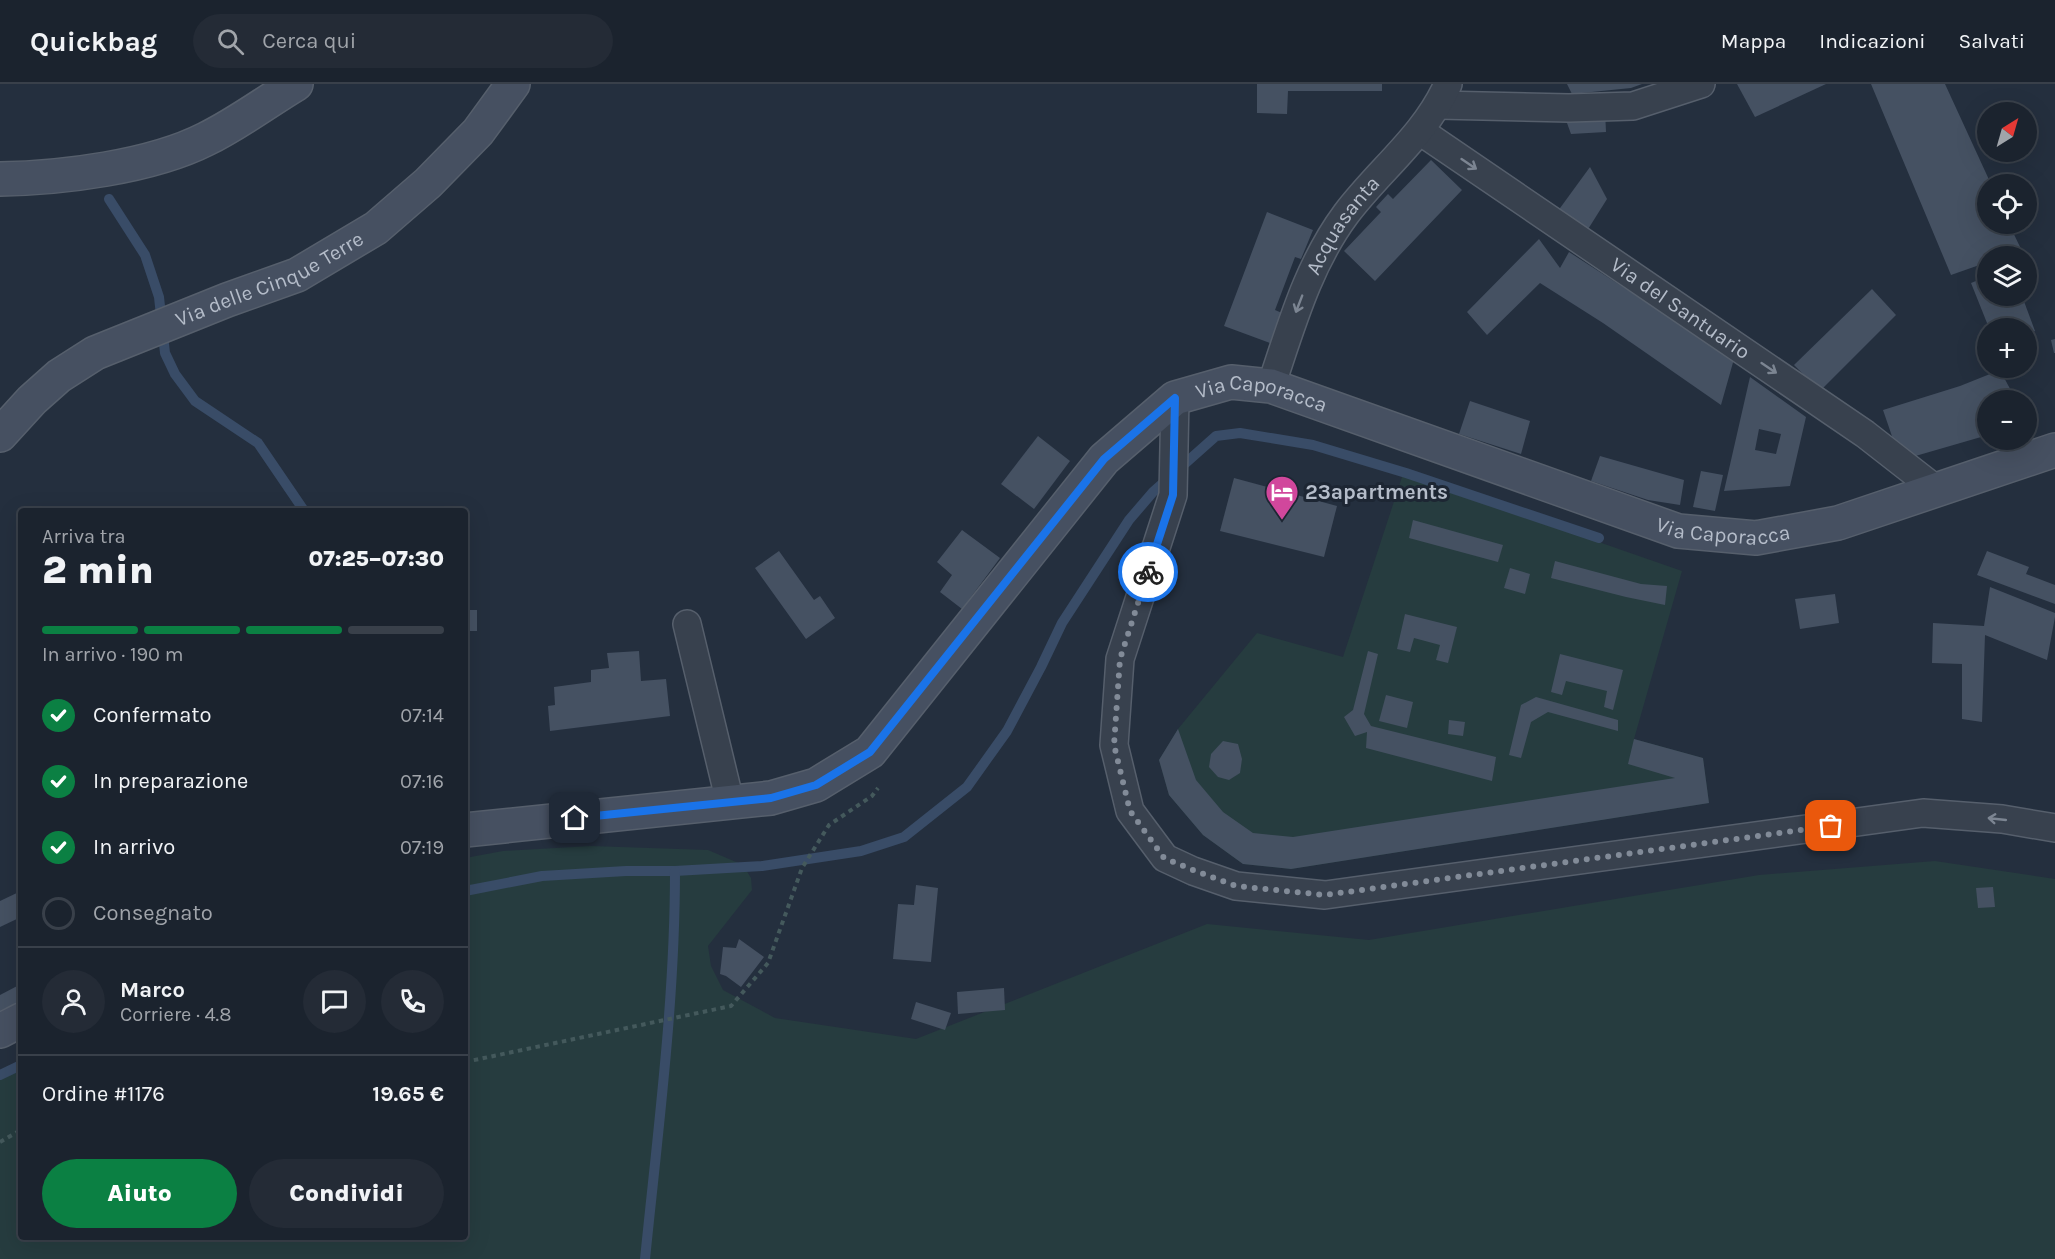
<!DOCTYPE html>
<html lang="it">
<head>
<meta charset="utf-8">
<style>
	:root { --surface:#1b232e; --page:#242b36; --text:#f1f3f6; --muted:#a0a4aa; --line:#39404a; --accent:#0b8043 }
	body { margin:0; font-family:Karla,sans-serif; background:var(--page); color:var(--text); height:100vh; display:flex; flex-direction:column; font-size:22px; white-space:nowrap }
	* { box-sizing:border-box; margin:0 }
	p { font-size:20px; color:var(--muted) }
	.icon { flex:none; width:33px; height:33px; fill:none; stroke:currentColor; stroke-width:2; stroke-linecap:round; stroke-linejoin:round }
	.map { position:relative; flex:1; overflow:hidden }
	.details { position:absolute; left:18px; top:424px; width:450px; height:732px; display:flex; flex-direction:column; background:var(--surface); border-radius:6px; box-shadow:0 6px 24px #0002,0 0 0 2px var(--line) }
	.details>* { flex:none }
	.needle { width:39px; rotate:37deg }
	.buttons { position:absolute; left:1977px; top:18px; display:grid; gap:12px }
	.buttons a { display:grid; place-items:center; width:60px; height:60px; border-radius:50%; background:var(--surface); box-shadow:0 6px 24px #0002,0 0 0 2px var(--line); font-size:30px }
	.pin { position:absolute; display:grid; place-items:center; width:51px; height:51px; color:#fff; margin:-26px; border-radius:12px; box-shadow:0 3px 9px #0006 }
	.courier { position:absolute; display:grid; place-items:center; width:60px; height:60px; margin:-30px; border:4px solid #1a73e8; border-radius:50%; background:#fff; color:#222; box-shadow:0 2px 8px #0007 }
	.headline em { font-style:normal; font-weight:800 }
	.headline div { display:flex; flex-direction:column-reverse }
	.headline { display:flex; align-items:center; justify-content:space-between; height:102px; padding:0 24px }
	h1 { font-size:39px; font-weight:800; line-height:45px }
	.bar { display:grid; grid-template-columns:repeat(4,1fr); gap:9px 6px; align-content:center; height:72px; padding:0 24px }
	.bar i { height:8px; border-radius:4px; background:var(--line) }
	.bar .selected { background:var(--accent) }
	.bar p { grid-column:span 4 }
	.line { display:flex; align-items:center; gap:15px; padding:0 24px; border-top:2px solid var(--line) }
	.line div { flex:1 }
	.round { display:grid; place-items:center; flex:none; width:63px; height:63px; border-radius:32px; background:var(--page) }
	ol { padding:0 24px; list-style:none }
	li { display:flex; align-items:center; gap:18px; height:66px }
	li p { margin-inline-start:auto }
	li .icon { padding:6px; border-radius:50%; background:var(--accent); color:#fff; stroke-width:4 }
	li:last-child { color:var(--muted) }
	li i { width:33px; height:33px; border:3px solid var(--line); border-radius:50% }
	.primary-button { display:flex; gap:12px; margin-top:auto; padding:12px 24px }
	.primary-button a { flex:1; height:69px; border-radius:36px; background:var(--accent); color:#fff; font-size:24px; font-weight:800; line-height:69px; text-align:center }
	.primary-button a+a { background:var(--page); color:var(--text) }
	header { display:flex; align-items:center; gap:36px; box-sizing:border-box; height:84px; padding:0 30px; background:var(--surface); border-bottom:2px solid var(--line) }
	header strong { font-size:28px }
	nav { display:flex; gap:33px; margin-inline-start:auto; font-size:21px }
	.search { width:420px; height:54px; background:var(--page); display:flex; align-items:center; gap:15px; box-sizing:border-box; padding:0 21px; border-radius:33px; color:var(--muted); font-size:22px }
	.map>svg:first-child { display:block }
</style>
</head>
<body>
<header>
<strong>Quickbag</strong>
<div class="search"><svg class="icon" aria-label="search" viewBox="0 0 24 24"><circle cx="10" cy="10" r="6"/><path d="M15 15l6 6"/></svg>Cerca qui</div>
<nav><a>Mappa</a><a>Indicazioni</a><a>Salvati</a></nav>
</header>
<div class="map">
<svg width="2055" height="1175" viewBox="0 0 2055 1175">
	<rect width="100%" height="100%" fill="#242f3e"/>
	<!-- green -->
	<g fill="#263c3f">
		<path d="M1403,390L1682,487L1634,655L1703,674L1709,719L1291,785L1243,780L1203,751L1169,711L1159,676L1178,645L1257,549L1343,573Z"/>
		<path d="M591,762L708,766L743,781L751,794L752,806L708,862L711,882L723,906L775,934L916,955L1207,840L1369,856L1759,791L1935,777L2055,795V1175H0V992L21,983V1154H465V774L503,767Z"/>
	</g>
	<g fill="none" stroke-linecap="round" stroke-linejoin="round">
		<!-- stream -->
		<g stroke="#394c67" stroke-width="10">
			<path d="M109,115L145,171L159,213L165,269L175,290L195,317L258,359L305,428"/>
			<path d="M465,807L542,792L626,787H675L762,782L861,767L904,753L967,703L1007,647L1041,583L1062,539L1129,436L1153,408L1216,352L1240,349L1313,361L1406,389L1599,454"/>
			<path d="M0,991L21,981"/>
			<path d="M645,1175C658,1046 675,917 675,787"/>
		</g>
	</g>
	<!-- building -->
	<g fill="#455162" fill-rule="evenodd">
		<path d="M1257,0H1382V7H1288L1287,30L1257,29Z"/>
		<path d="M1567,0H1642L1631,4L1572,10Z"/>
		<path d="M1737,0H1826L1755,33Z"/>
		<path d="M1871,0H1945L1991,100H1988V140H2009L2022,167L2005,172H1988V178L1951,191Z"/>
		<path d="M1605,26L1606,48L1571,50L1563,28Z"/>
		<path d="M1431,76L1462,106L1375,197L1344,167L1381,128L1376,123L1388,110L1393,115Z"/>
		<path d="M1590,83L1607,115L1585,150L1555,131Z"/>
		<path d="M1267,128L1313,146L1301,175L1295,173L1275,226L1282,229L1270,259L1224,242Z"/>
		<path d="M1539,155L1560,184L1569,168L1734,275L1721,321L1603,239L1540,199L1487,251L1467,228Z"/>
		<path d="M1988,192V212H2022L2035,247L2026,251V244H1989L1971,199Z"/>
		<path d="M1872,205L1896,231L1820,307L1794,281Z"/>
		<path d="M2055,255V269H2054L2051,256Z"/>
		<path d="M2000,286L2016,316H1988V351L1912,373L1895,361L1883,326L1960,302Z"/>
		<path d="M1750,293L1806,333L1790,402L1724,407ZM1759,345L1781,350L1776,370L1755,366Z"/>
		<path d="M1470,317L1530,337L1521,370L1459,350Z"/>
		<path d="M1038,352L1070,377L1034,425L1001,400Z"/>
		<path d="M1600,372L1684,396L1680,421L1648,416L1591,397Z"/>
		<path d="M1701,387L1723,391L1715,427L1693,423Z"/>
		<path d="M1234,394L1337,422L1324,473L1220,447Z"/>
		<path d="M1413,436L1503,461L1498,478L1409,454Z"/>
		<path d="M962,446L1000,474L962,525L940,508L952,491L937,478Z"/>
		<path d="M779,467L814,516L820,512L835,534L806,555L755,484Z"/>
		<path d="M1987,467L2029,483L2026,490L2055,501V520L1977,491Z"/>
		<path d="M1555,477L1641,500L1667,502L1665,521L1626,513L1551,494Z"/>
		<path d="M1510,484L1530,490L1525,510L1504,504Z"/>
		<path d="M1990,503L2055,529V533L2047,576L1985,551L1982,638L1962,635V580L1932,579L1933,539L1984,542Z"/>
		<path d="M1835,510L1839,539L1800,545L1795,515Z"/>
		<rect x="465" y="526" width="12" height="21"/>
		<path d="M1405,530L1457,543L1448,579L1436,576L1440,561L1414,554L1410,568L1397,565Z"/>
		<path d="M639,567L641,597L666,595L670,632L550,647L548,622L555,621L554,603L591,598V586L609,584L607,569Z"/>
		<path d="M1368,567L1378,570L1364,630L1371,642L1496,673L1492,697L1366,664L1367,648L1355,652L1344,633L1353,626Z"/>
		<path d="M1560,570L1623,586L1613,626L1604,623L1607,607L1566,597L1562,611L1551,608Z"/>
		<path d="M1386,611L1413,618L1407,644L1379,637Z"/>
		<path d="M1536,613L1618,636V647L1548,628L1531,638L1521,674L1509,671L1521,621Z"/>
		<path d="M1449,636L1465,638L1463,652L1448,650Z"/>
		<path d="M1178,645L1196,696L1223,728L1253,749L1293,753L1675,694L1628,680L1634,655L1703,674L1709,719L1291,785L1243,780L1203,751L1169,711L1159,676Z"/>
		<path d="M1223,657L1238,660L1242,675L1240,689L1229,696L1218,693L1209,683L1211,670Z"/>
		<path d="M916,801L938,804L931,878L893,875L898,820L914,821Z"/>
		<path d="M1993,803L1995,823L1978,824L1976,804Z"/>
		<path d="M21,807V833L0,843V817Z"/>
		<path d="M739,855L764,873L741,903L726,892L720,890L723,863L736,864Z"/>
		<path d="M21,900V922L0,933V911Z"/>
		<path d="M1004,904L1005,926L958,930L957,908Z"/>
		<path d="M916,918L951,929L945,946L911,935Z"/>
	</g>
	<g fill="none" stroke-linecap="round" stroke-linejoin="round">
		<!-- street casing -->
		<g stroke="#565f6c" stroke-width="30">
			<g id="street">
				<path d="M1439,21L1569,24L1633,22L1701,0"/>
				<path id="s1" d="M1420,47L1865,350L1938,407"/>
				<path id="s2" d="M1271,302C1291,243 1308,181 1346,130C1380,85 1425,52 1448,0"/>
				<path d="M1175,314L1173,411L1120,575L1114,661L1130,727L1165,774L1193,787L1236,802L1325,811L1923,729L2002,735L2055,744"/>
				<path d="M687,540L730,718"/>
			</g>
		</g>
		<!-- secondary casing -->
		<g stroke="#565f6c" stroke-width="36">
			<g id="secondary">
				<path d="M0,95C62,94 151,83 206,55C237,40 266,18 296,0"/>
				<path id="s3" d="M0,351L32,316L59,292L95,269L227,216L297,191L376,144L428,99L478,48L513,0"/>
				<path id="s4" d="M465,746L771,714L816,701L870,668L1104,375L1175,314L1231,298L1271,302L1678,447L1756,454L1838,439L2055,366"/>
				<path d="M0,947L21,936"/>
			</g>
		</g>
		<!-- path -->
		<g stroke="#44595c" stroke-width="4" stroke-dasharray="4.5 4.5" stroke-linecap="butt">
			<path d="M465,978L731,922L768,879L802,784L829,741L872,712L878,704"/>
			<path d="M0,1058L21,1046"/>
		</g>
		<!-- street -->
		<use href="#street" stroke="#38414e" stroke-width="27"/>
		<!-- secondary -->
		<use href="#secondary" stroke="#465061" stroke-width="33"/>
	</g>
	<!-- one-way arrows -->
	<defs><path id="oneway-shaft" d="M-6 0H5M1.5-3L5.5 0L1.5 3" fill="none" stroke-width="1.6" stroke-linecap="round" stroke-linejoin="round" transform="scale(1.5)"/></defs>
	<g stroke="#7c8592">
		<use href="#oneway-shaft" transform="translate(1469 80) rotate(34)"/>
		<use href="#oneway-shaft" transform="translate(1299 220) rotate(111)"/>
		<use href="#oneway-shaft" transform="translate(1769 284) rotate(34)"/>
		<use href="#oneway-shaft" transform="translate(1997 735) rotate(-174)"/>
	</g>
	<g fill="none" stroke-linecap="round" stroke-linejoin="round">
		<!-- done -->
		<path stroke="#828b98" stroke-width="6" stroke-dasharray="0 10.8" d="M1148,488L1120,575L1114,661L1130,727L1164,774L1193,786L1236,802L1325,811L1831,742"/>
		<!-- route -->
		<path stroke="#1a73e8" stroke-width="8" d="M575,734L771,714L816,701L870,668L1104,375L1175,314L1173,411L1148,488"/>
	</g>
	<!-- icons -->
	<defs>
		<g id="hotel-pin" transform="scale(1.725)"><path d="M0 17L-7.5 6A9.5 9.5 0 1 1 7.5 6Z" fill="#d1479c" stroke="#1d2633"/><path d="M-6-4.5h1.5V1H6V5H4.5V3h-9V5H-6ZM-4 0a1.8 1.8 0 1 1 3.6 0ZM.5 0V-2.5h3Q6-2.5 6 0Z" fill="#fff"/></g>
	</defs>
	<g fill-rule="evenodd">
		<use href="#hotel-pin" x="1282" y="408"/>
	</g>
	<g text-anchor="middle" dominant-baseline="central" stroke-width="6" stroke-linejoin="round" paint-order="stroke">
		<!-- street labels -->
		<g font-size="21" fill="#b4bcc9" stroke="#1d2633">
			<text stroke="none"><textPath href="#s2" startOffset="177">Acquasanta</textPath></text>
			<text stroke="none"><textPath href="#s3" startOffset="316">Via delle Cinque Terre</textPath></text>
			<text stroke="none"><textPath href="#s1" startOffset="315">Via del Santuario</textPath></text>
			<text stroke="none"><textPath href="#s4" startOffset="976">Via Caporacca</textPath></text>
			<text stroke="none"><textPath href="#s4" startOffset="1462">Via Caporacca</textPath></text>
		</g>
		<!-- poi labels -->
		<g font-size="21" font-weight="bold" fill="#b4bcc9" stroke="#1d2633" text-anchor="start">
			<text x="1305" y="408">23apartments</text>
		</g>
	</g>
</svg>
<div class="buttons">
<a><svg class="needle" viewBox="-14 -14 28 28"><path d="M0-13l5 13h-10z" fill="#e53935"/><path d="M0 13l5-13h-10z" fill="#a0a4aa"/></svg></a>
<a><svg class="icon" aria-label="locate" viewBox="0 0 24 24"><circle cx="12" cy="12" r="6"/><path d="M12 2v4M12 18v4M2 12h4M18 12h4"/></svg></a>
<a><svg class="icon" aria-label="layers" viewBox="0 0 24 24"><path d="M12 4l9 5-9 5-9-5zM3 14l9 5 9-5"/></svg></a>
<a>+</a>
<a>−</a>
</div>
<div class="pin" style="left:1831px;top:742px;background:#ea580c"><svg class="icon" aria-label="bag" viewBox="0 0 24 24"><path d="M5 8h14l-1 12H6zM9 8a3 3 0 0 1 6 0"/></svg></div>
<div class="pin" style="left:575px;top:734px;background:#1f2937"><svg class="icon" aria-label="home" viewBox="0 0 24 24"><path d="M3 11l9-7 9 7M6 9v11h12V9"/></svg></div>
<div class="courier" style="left:1148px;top:488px"><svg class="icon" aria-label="bike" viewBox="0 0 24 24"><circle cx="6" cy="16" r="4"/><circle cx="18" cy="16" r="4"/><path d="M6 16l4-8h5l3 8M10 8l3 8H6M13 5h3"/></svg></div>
<section class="details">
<div class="headline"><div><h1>2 min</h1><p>Arriva tra</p></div><em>07:25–07:30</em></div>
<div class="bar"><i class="selected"></i><i class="selected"></i><i class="selected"></i><i></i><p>In arrivo · 190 m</p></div>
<ol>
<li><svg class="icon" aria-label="check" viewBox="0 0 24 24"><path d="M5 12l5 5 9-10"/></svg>Confermato<p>07:14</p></li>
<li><svg class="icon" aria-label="check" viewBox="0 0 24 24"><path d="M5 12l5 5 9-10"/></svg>In preparazione<p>07:16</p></li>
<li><svg class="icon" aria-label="check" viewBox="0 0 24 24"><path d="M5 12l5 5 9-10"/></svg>In arrivo<p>07:19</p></li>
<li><i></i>Consegnato</li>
</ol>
<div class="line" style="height:108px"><a class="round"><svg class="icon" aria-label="person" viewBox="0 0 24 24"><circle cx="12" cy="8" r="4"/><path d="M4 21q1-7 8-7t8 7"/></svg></a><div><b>Marco</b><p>Corriere · 4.8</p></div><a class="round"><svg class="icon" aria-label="chat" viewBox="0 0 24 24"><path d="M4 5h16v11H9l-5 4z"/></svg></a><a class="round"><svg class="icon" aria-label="phone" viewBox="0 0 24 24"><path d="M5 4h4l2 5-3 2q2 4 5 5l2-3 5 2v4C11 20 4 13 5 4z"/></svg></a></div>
<div class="line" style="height:78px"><div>Ordine #1176</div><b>19.65 €</b></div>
<div class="primary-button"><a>Aiuto</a><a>Condividi</a></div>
</section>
</div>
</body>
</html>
